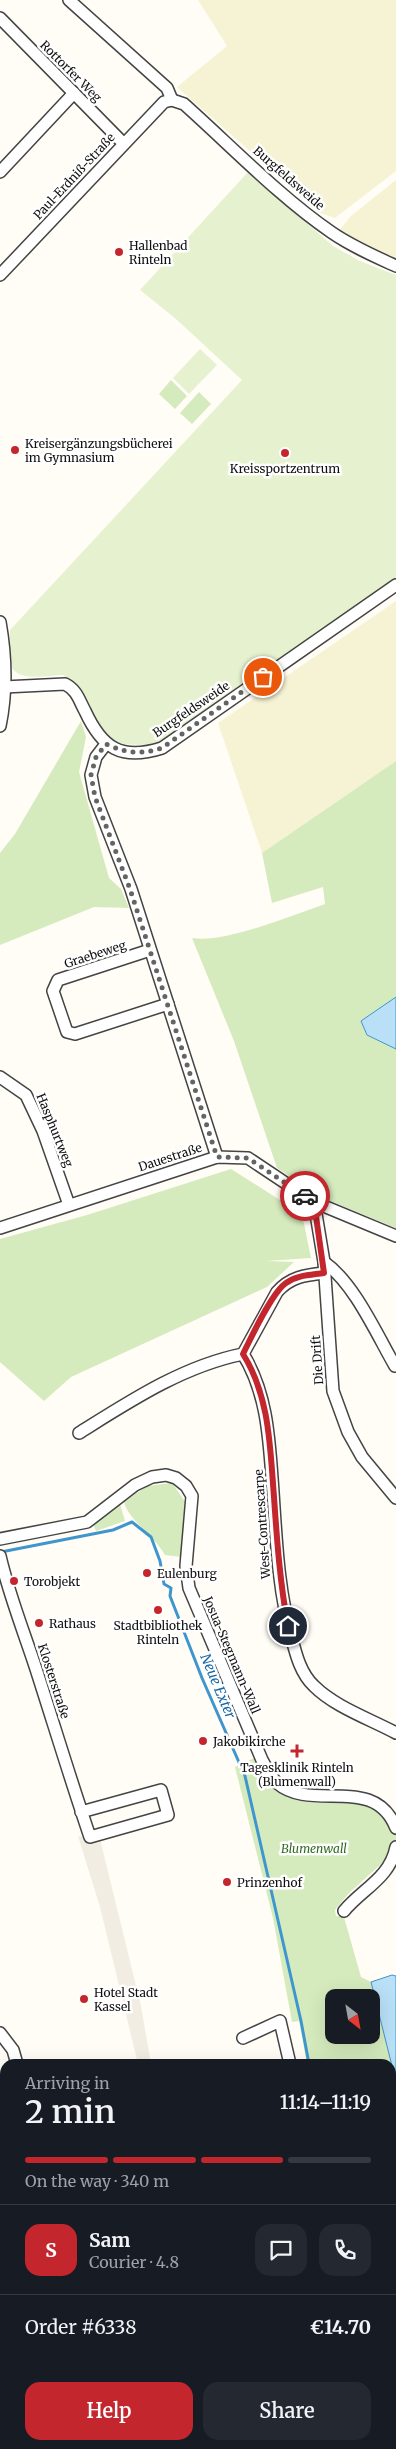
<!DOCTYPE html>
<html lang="en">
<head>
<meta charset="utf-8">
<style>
	:root { --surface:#171b24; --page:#242831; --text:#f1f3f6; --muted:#9ea1a6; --line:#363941; --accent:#c4262e }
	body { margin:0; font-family:Merriweather,serif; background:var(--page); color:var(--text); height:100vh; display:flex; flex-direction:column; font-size:19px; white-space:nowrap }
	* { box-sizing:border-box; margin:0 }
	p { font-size:16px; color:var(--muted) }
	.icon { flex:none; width:28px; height:28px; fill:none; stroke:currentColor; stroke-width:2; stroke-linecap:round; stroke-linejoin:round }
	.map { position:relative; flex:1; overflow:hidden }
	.details { position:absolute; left:0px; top:2059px; width:396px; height:391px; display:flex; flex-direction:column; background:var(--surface); border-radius:15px 15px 0 0; box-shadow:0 5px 20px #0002 }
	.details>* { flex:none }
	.needle { width:32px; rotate:149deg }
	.buttons { position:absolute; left:325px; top:1989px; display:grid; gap:10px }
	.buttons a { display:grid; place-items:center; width:55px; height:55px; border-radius:10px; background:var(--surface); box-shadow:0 5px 20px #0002; font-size:25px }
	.pin { position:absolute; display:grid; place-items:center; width:42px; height:42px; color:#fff; margin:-21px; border:2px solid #fff; border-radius:50%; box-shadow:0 1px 5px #0007 }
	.courier { position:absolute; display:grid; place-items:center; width:50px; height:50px; margin:-25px; border:4px solid #c4262e; border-radius:50%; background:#fff; color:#222; box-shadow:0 1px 6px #0007 }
	.head em { font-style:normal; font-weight:600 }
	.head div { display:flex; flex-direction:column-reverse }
	.head { display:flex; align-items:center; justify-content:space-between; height:85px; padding:0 25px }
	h1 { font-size:32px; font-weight:600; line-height:38px }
	.bar { display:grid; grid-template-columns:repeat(4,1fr); gap:8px 5px; align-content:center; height:60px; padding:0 25px }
	.bar i { height:6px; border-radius:4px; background:var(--line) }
	.bar .selected { background:var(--accent) }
	.bar p { grid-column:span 4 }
	.line { display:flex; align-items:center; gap:12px; padding:0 25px; border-top:1px solid var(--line) }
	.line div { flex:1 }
	.round { display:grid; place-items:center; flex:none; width:52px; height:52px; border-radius:15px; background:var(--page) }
	.button { display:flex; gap:10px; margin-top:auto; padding:10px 25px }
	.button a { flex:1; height:58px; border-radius:15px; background:var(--accent); color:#fff; font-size:20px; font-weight:600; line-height:58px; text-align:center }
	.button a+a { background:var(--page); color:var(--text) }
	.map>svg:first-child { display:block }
</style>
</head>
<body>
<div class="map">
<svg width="396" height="2449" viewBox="0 0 396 2449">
	<rect width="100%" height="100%" fill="#fffdf5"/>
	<!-- farmland -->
	<g fill="#f6f3d4">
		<path d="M198,0H396V171L335,218L320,213L177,87L227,46Z"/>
		<path d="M396,180V260L380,255L338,232L351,216Z"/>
		<path d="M396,601V761L262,853L218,723Z"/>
	</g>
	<!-- green -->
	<g fill="#d5ebbd" fill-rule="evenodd">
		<path d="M171,380L187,396L175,409L159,394Z"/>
		<path d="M199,392L211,404L192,424L180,413Z"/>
		<path d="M81,721L86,737L79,772L109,878L121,889L129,908L94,907L0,945V853L15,834Z"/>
		<path d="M396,761V1228L321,1197L277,1168L234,1041L192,938C223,944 293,915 325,904L323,887L272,903L262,853Z"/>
		<path d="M231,1169L302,1214L311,1258L266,1261L294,1262L267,1287L71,1377L44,1401L0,1362V1239L87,1215Z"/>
		<path d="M172,1483L186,1503L181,1557L165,1555C155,1537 128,1519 124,1502L147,1486Z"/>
		<path d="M120,1504L125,1521L96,1531L92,1522Z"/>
		<path d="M261,1755L287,1789L370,1802L396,1831V1843L391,1855L348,1894L335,1910L336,1916L344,1917L361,1977L371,1982L392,1975L396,1976V2311L391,2312V2064H307L299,2021L292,2022L273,1918L235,1767ZM334,1998H371V2035H334Z"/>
	</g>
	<!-- pitch -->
	<g fill="#e6f2cf">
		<path d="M248,172L333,246L360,261L396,275V579L160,742L142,745L119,744L106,735L79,688L63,675C48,675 14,684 10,662C8,652 10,640 10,630L242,380L176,319L140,290Z"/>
		<path d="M200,349L217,365L189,394L173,378Z"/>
	</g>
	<!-- plaza -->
	<path fill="#f1ede2" d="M78,1836L100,1839L141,2006L151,2064H138L100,1907Z"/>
	<!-- water -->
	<g fill="#b9e0f7" stroke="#3f96cf">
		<path d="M396,997V1049L367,1035L361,1021Z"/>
		<path d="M392,1975L396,1976V2082L371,1982Z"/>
		<path d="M396,2421V2449H323L332,2445H391V2423Z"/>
	</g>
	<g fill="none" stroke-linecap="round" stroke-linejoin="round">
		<!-- stream -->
		<path stroke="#3f96cf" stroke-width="3" d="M1,1552L113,1530L132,1522L151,1537L160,1561L164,1584L171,1588L170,1596L202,1678L245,1776L301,2021L309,2064"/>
		<!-- minor casing -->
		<g stroke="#444" stroke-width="14">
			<g id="minor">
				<path d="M69,0L167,88L172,100"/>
				<path d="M0,18L123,143"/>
				<path d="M0,172L74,93"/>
				<path d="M0,275L164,102L172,100L184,104C231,146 280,197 331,232C351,246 374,256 396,266"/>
				<path d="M0,622C6,656 7,692 0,726"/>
				<path d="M4,687L65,684C77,690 79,700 85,711C102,748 121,761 162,748L396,585"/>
				<path d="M106,744L96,757L91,775L95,797L131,889L217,1157"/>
				<path d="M150,950L58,980L53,991L67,1032L75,1034L168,1004"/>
				<path d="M0,1077L26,1095L43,1131L69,1205"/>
				<path d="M314,1202L324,1262L333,1391L348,1432L362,1457L396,1498"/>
				<path d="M0,1228L217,1157L248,1158L314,1202L396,1236"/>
				<path d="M324,1262C354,1283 376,1333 395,1366"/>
				<path d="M243,1354C266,1391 269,1435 272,1478C276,1531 277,1587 292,1639C296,1655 301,1674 314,1686C335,1707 370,1719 396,1733"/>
				<path d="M243,1354L277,1292C290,1277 305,1275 324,1273"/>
				<path d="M79,1433C130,1401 183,1366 243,1354"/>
				<path d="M0,1539L87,1522L135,1485L152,1477L166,1475L176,1478L186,1486L192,1496L186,1566L189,1588L262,1760C266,1767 271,1777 277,1783C312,1813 374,1773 396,1828"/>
				<path d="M0,1556C9,1595 24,1632 36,1669C54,1725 71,1781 90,1837L168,1815L161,1790L81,1812"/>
				<path d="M344,1911C362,1889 390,1878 396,1847"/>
				<path d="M0,2033L13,2050L17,2064"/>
				<path d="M243,2038L280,2021L290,2064"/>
				<path d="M0,2165L5,2162"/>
				<path d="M0,2350L5,2347"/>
				<path d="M0,2445L2,2449"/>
				<path d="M117,2449L123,2445"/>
			</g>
		</g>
		<!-- major casing -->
		<g stroke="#222" stroke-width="16">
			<g id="major">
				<path d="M391,2373L396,2375"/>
				<path d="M231,2445L232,2449"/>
			</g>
		</g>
		<!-- minor -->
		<use href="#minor" stroke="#fff" stroke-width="11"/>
		<!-- major -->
		<use href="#major" stroke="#f9d66b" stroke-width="14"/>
	</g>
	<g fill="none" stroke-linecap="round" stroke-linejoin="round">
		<!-- done -->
		<path stroke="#646461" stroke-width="5" stroke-dasharray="0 9" d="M263,677L162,748C141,755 126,753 106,744L96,757L91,775L95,797L130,889L217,1157L248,1158L305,1196"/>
		<!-- route -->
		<path stroke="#c4262e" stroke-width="6" d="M288,1626C280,1583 277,1541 274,1497C270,1448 270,1397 243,1354C251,1338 272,1292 286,1283C297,1275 311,1275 324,1273L314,1202L305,1196"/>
	</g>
	<!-- markers -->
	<g fill="#c4262e" stroke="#fff" stroke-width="2">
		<circle cx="119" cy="252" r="5"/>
		<circle cx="15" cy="450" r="5"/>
		<circle cx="285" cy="453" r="5"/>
		<circle cx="147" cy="1573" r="5"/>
		<circle cx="14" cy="1581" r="5"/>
		<circle cx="158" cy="1610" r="5"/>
		<circle cx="39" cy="1623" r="5"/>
		<circle cx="203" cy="1741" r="5"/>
		<path d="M294.5 1743.5h5v5h5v5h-5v5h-5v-5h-5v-5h5z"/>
		<circle cx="227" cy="1882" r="5"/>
		<circle cx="84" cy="1999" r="5"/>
	</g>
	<g text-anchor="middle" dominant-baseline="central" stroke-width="5" stroke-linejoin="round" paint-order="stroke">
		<!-- street labels -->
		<g font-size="12" fill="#111" stroke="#fff">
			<text transform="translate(71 71) rotate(45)">Rottorfer Weg</text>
			<text transform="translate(74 176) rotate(-47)">Paul-Erdniß-Straße</text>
			<text transform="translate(289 178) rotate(41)">Burgfeldsweide</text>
			<text transform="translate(191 709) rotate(-34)">Burgfeldsweide</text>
			<text transform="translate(95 954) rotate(-18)">Graebeweg</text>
			<text transform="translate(55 1130) rotate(68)">Hasphurtweg</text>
			<text transform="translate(170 1157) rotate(-18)">Dauestraße</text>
			<text transform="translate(317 1360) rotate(-94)">Die Drift</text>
			<text transform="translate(262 1524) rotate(-94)">West-Contrescarpe</text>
			<text transform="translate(232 1655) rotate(67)">Josua-Stegmann-Wall</text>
			<text transform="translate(54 1681) rotate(72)">Klosterstraße</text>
		</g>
		<!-- poi labels -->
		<g font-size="12" fill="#111" stroke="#fff" text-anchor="start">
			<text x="129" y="245">Hallenbad<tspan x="129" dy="14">Rinteln</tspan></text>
			<text x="25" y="443">Kreisergänzungsbücherei<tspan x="25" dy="14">im Gymnasium</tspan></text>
			<text x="285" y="468" text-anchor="middle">Kreissportzentrum</text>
			<text x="157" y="1573">Eulenburg</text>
			<text x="24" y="1581">Torobjekt</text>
			<text x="49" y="1623">Rathaus</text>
			<text x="158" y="1625" text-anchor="middle">Stadtbibliothek<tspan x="158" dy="14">Rinteln</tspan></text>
			<text x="213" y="1741">Jakobikirche</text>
			<text x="297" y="1767" text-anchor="middle">Tagesklinik Rinteln<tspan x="297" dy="14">(Blumenwall)</tspan></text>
			<text x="237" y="1882">Prinzenhof</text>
			<text x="94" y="1992">Hotel Stadt<tspan x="94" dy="14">Kassel</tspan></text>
		</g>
		<!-- park labels -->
		<g font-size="12" font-style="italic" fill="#2f6b1f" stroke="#fff">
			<text x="314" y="1848">Blumenwall</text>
		</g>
		<!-- water labels -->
		<g font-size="14" font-style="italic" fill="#1768a6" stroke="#fff">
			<text transform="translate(218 1686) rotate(67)">Neue Exter</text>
		</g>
	</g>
</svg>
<div class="buttons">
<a><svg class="needle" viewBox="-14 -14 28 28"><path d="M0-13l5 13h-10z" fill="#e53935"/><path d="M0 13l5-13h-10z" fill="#9ea1a6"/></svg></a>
</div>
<div class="pin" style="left:263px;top:677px;background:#ea580c"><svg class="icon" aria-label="bag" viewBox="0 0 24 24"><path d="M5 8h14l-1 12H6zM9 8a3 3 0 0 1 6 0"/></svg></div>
<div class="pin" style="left:288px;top:1626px;background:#1f2937"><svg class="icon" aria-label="home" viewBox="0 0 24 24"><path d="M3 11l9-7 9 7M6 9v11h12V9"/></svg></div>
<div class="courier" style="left:305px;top:1196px"><svg class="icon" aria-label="car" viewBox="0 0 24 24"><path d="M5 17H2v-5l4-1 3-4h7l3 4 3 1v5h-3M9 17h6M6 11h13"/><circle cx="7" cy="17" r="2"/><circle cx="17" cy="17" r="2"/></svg></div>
<section class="details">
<div class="head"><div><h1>2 min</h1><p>Arriving in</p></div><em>11:14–11:19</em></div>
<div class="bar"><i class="selected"></i><i class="selected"></i><i class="selected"></i><i></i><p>On the way · 340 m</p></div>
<div class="line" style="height:90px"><b class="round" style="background:var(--accent);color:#fff">S</b><div><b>Sam</b><p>Courier · 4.8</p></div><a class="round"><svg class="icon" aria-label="chat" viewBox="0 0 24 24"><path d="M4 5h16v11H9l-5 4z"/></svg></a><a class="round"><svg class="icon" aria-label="phone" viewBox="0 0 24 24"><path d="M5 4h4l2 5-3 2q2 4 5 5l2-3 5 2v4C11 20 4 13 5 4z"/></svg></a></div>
<div class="line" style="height:65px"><div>Order #6338</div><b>€14.70</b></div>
<div class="button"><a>Help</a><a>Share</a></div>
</section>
</div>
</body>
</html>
